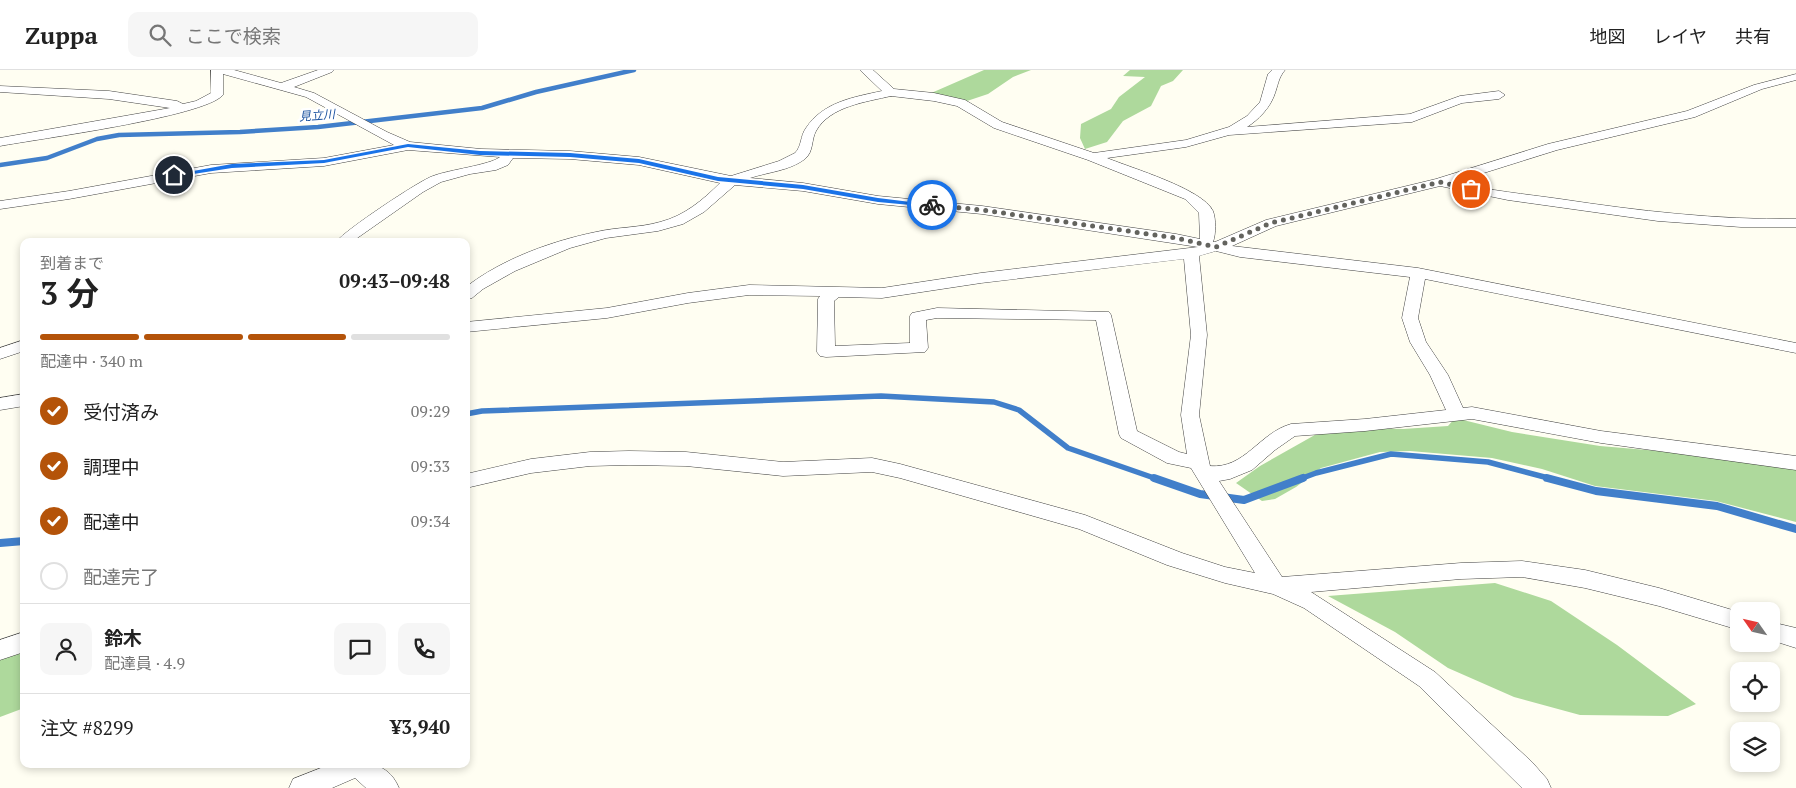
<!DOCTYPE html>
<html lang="ja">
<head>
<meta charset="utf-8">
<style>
	:root { --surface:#fff; --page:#f6f6f6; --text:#222; --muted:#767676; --line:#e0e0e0; --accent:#b45309 }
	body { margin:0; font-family:"PT Serif","Noto Sans JP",serif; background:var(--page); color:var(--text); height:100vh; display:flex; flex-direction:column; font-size:19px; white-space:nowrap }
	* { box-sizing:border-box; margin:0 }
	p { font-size:16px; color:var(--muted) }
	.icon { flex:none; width:28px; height:28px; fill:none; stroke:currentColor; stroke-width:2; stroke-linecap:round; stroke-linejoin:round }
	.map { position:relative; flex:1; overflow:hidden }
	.side { position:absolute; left:20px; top:168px; width:450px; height:530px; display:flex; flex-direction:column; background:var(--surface); border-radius:10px; box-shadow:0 2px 8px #0003 }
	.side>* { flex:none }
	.needle { width:32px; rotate:304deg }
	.controls { position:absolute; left:1730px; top:532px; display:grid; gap:10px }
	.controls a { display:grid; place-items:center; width:50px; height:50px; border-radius:10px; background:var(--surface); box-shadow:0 2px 8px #0003; font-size:25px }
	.pin { position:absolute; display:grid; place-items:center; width:42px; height:42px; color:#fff; margin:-21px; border:2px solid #fff; border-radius:50%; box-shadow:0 1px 5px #0007 }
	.courier { position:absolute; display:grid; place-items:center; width:50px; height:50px; margin:-25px; border:4px solid #1a73e8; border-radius:50%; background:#fff; color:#222; box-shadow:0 1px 6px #0007 }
	.headline em { font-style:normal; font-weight:700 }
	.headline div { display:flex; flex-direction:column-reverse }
	.headline { display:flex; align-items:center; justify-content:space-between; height:85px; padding:0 20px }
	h1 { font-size:32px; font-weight:700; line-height:38px }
	.bar { display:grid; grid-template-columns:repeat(4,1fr); gap:8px 5px; align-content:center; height:60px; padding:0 20px }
	.bar i { height:6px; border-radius:4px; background:var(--line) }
	.bar .active { background:var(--accent) }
	.bar p { grid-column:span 4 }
	.line { display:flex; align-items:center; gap:12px; padding:0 20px; border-top:1px solid var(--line) }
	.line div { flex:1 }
	.round { display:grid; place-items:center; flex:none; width:52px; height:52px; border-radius:10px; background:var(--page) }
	ol { padding:0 20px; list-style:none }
	li { display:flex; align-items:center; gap:15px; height:55px }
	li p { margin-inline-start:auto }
	li .icon { padding:5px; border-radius:50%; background:var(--accent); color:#fff; stroke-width:4 }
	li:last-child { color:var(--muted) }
	li i { width:28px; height:28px; border:2px solid var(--line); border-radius:50% }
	header { display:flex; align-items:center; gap:30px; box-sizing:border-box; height:70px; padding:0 25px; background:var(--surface); border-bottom:1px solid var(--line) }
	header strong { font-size:24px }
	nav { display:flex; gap:28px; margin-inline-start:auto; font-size:18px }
	.search { width:350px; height:45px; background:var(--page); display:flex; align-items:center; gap:12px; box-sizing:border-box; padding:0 18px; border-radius:10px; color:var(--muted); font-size:19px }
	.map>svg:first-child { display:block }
</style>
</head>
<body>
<header>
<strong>Zuppa</strong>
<div class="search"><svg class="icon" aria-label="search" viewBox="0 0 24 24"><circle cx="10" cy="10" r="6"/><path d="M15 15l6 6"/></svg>ここで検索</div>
<nav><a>地図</a><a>レイヤ</a><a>共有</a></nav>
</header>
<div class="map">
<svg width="1796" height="718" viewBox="0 0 1796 718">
	<rect width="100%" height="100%" fill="#fffef2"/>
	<!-- forest -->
	<g fill="#aed99c">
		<path d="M984,0H1031L1013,7L988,24L967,31L929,24Z"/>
		<path d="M1130,0H1183L1173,11L1161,16L1151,36L1123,51L1107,72L1085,79L1080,68L1081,54L1111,39L1119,27L1145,7L1123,6Z"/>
		<path d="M1455,348L1512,362L1600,376L1694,384L1796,396V452L1716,431L1595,416L1542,399L1492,388L1410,381L1380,382L1321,398L1296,417L1275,429L1262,431L1236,413L1260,396L1329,357L1403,359L1448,356Z"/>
		<path d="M1495,513L1551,531L1617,575L1696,634L1668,646L1580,645L1514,627L1448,598L1395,562L1328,526Z"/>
		<path d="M24,578V638L0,647V587Z"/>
	</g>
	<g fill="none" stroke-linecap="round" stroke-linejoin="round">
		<!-- stream-far2 -->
		<path stroke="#417fca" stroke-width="4.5" d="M0,95L47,88L97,69L119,65L240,62L318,57L482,38L536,22L634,0"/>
		<!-- stream-far1 -->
		<g stroke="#417fca" stroke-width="5.5">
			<path d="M466,344L482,341L881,326L994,332L1019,340L1068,378L1157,409"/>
			<path d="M1300,409L1316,403L1391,384L1488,392L1552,409"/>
		</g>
		<!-- stream -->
		<g stroke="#417fca" stroke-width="8">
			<path d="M1154,408L1200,424L1244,430L1303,408"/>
			<path d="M1547,408L1596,421L1717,436L1796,459"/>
			<path d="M0,473L24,471"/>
		</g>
		<!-- street casing -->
		<g stroke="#424242" stroke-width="1">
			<g id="street">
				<path d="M211,0H234L281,13L318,0H334L332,2L294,17L314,23L387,62L410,72L481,79L570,81L639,87L731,106L779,91L795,83C802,76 800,66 806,58C823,32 854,27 882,21L860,0H873L894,19L934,23L965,30L1002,52L1094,83L1186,70L1229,57L1247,46L1260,32L1268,4L1272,0H1285C1278,8 1278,16 1274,26C1269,39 1258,50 1247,57L1410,44L1460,26L1499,21L1505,25L1499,29L1462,33L1412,52L1229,65L1186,77L1107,88C1131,98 1203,119 1213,141C1216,149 1216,164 1213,172H1215L1266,150L1436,109L1548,74L1687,41L1754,15L1796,4V10L1762,19L1695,47L1557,80L1455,112C1490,121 1525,124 1560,129C1639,141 1717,150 1796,149V157H1741L1658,151L1508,130L1440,116L1276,156L1232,176L1418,198L1796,273V283L1425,209L1418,248L1426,272L1448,305L1463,338L1472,337L1601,361L1796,386V400L1601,373L1472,349L1365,361L1295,366L1275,380L1252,400L1230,409L1219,411L1282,507L1461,493L1522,491L1585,500L1659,518L1739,542V560L1659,536L1585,518L1522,507L1461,509L1311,522L1435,602L1532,692L1547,709L1551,718H1522L1419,616L1304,538L1273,524L1225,513L1167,495L1079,459L900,408L872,402L783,406L686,396L629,395L590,396L531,403L466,418V404L531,389L590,382L629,381L686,382L783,392L872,388L900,394L1085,445L1182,483L1225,497L1255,503L1191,398L1167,393L1121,368L1119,364L1096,250L937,248L926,250L928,278L925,282L826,287L820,286L817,282L818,229L820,226L749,225L688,233L607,248L466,262V252L607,238L688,223L749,215L882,218L981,203L1198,177L982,144L878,134L803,121L735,115L704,142L683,154L658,161L606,168L570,178L515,201L483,219L472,228L466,230V217C502,189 552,171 596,162C617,157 639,158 660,152C684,146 703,130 720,113L639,95L570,89L513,88L508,95L496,100L470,104L441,112L423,122L353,171H337C344,161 420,110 433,106C448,100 490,95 500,87L408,80L324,96L211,103L69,129L0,139V131L69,121L211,95L324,88L394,75L306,27L223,4V25C204,47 37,69 0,76V68L170,38L109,29L0,22V16L109,21L177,31L183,34L196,31L211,23ZM891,26L934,31L957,36L994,58L1088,90L1185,129L1199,143L1200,169L1176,164L982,136L878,126L803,113L750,108C768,102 789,101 805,89C814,81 811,70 816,61C830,36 866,32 891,26ZM1216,181L1240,187L1410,207L1402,248L1410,272L1430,305L1446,340L1365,349L1291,354C1259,363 1245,399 1210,396L1199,345L1207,265L1199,186ZM1184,189L1191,265L1181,345L1187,384L1179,382L1137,361L1111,245L1109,242L937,238L912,243L910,246V273L835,276L834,231L839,227L882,228L981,213Z"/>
				<path d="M24,270V281L0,289V278Z"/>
				<path d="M24,324V336L0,340V328Z"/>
				<path d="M1771,552L1796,558V578L1771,570Z"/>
				<path d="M24,562V582L0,590V570Z"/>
				<path d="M331,694C359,694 386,687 399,718H366L355,708L332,718H289L293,709Z"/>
			</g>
		</g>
		<!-- street -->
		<use href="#street" fill="#fff" fill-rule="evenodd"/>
	</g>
	<!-- route -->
	<path fill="#1a73e8" d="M408,74L480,81L570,83L639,89L718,107L803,115L878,128L935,135L932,137L878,132L803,119L718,111L639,93L570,87L480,85L408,77L324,93L232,98L174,107L171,105L232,94L324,90Z"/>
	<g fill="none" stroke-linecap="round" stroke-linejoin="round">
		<!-- done -->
		<path stroke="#63635e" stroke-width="5" stroke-dasharray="0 9" d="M932,135L982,140L1176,168L1216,177L1271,153L1440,112L1471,119"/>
	</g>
	<g text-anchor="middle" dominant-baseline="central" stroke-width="5" stroke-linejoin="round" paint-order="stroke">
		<!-- far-water labels -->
		<g font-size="12" font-style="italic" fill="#1b529f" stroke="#fff">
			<text transform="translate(317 45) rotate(-4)">見立川</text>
		</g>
	</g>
</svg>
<div class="controls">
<a><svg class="needle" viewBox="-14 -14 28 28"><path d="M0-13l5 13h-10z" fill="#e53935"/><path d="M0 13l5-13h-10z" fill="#767676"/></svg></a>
<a><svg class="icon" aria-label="locate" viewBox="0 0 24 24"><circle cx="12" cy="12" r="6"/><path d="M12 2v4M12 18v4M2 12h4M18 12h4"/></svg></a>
<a><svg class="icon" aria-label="layers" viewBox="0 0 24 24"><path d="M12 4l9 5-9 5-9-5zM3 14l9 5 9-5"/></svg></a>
</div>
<div class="pin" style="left:1471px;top:119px;background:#ea580c"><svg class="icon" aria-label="bag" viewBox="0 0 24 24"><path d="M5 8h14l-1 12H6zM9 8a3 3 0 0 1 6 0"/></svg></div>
<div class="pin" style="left:174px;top:105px;background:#1f2937"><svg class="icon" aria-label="home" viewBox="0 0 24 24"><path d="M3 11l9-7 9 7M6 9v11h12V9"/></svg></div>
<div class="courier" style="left:932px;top:135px"><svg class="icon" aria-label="bike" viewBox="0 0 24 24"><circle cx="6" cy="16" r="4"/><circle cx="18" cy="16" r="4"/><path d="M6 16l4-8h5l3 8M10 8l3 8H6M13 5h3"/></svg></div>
<section class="side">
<div class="headline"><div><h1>3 分</h1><p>到着まで</p></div><em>09:43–09:48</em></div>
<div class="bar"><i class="active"></i><i class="active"></i><i class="active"></i><i></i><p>配達中 · 340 m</p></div>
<ol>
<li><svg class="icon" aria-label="check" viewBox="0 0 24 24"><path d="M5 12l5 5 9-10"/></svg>受付済み<p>09:29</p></li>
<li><svg class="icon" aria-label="check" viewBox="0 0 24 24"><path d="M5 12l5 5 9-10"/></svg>調理中<p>09:33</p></li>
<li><svg class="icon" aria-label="check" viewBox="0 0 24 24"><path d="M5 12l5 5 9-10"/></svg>配達中<p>09:34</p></li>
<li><i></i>配達完了</li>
</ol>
<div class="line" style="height:90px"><a class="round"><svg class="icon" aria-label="person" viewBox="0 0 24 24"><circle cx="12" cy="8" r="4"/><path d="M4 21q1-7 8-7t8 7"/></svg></a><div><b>鈴木</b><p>配達員 · 4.9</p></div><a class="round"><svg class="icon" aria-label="chat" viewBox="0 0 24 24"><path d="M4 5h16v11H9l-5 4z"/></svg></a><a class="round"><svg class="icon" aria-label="phone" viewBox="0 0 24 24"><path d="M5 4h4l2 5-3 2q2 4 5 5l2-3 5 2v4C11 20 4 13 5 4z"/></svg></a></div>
<div class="line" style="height:65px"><div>注文 #8299</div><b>¥3,940</b></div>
</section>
</div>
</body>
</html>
